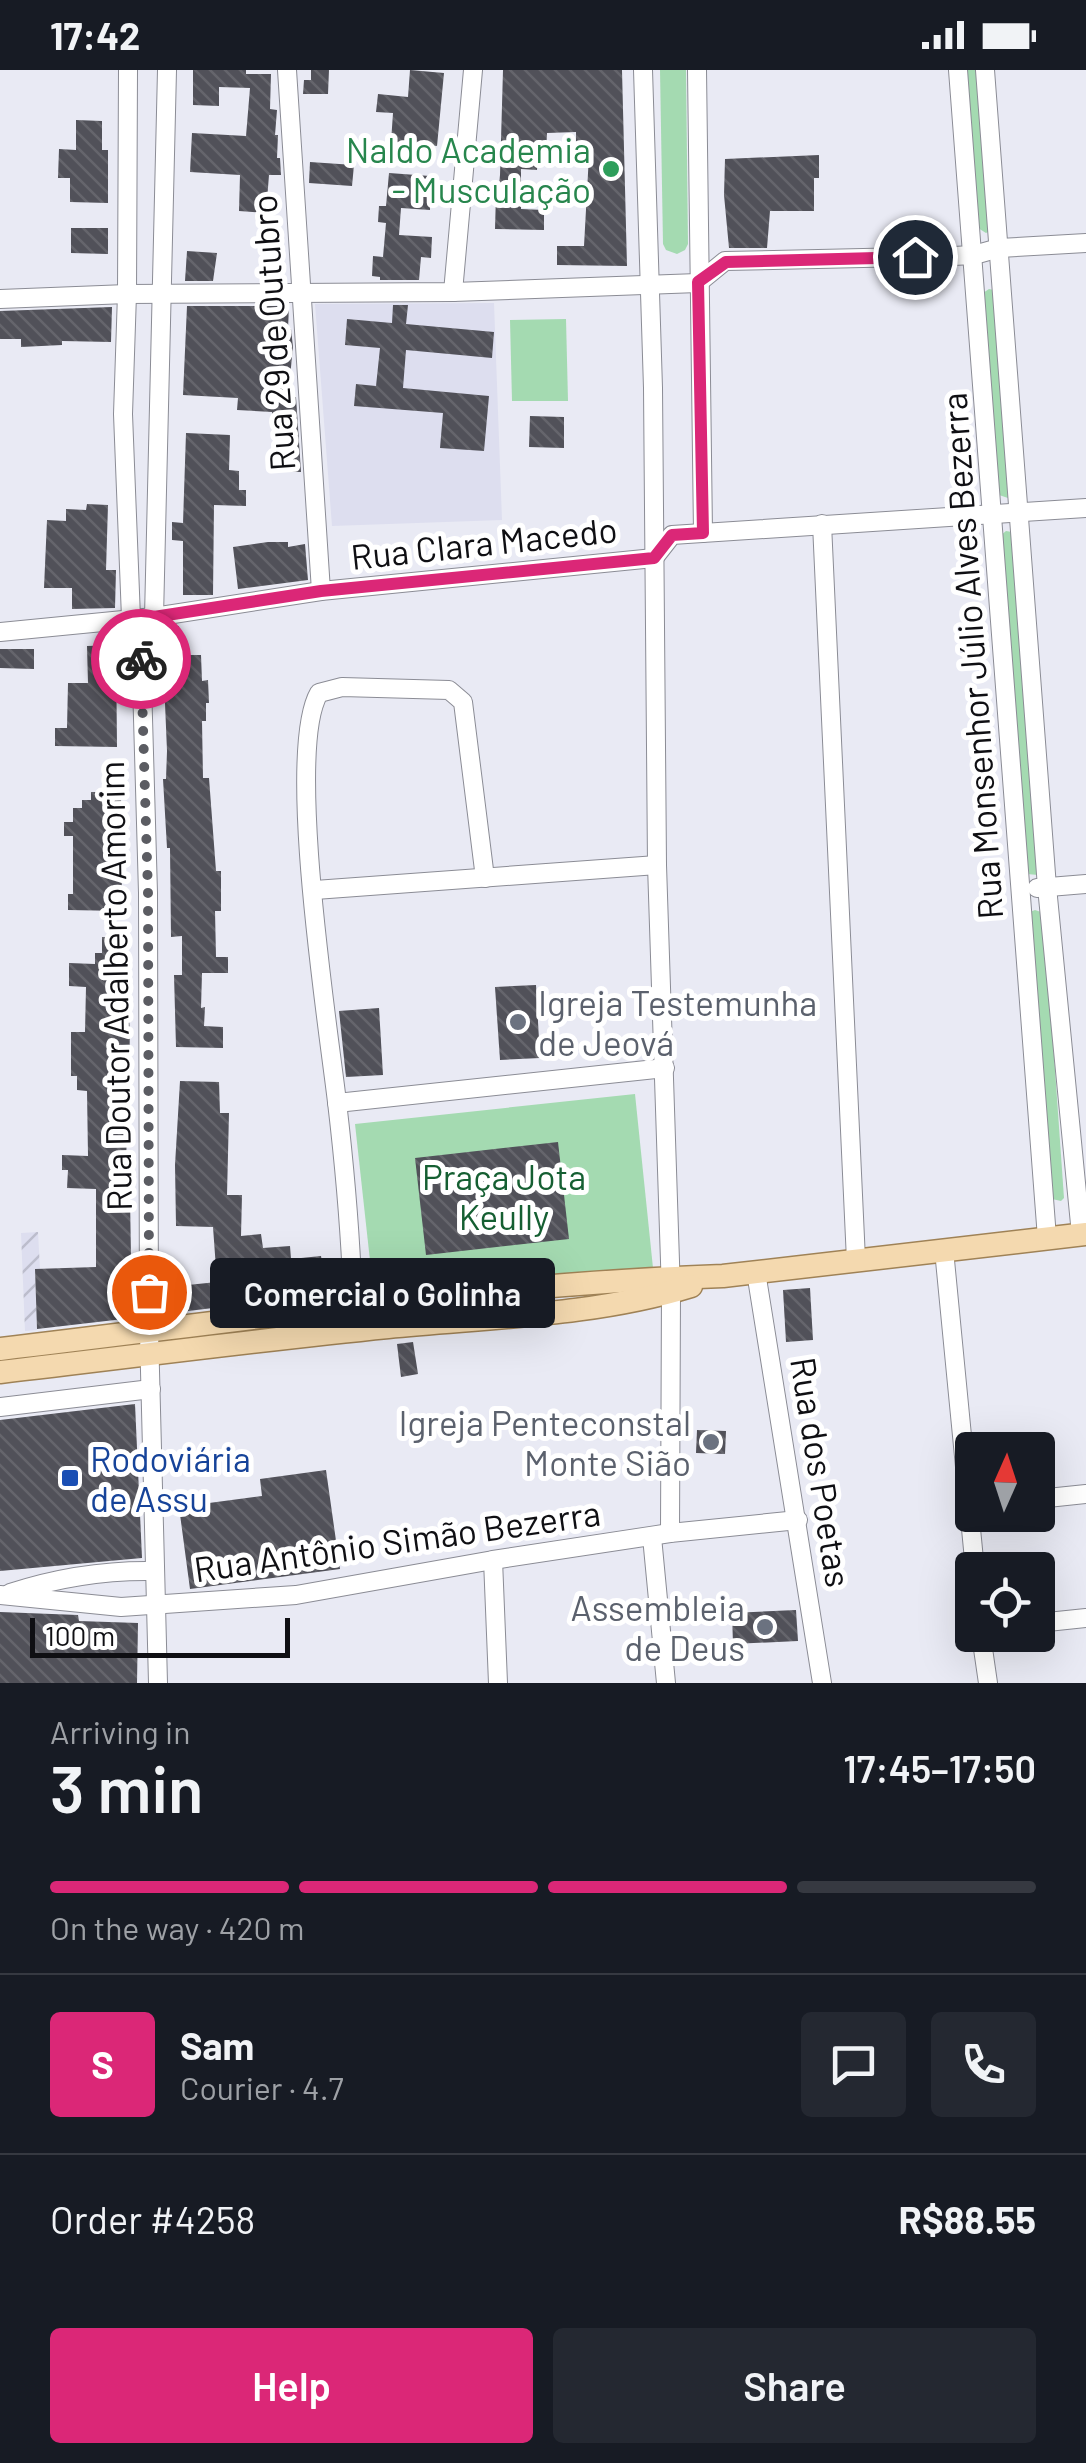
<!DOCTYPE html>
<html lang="en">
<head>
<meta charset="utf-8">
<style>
	:root { --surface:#171b24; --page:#242831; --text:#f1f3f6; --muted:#9ea1a6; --line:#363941; --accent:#db2777 }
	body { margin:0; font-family:Barlow,sans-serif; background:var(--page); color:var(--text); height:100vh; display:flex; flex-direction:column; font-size:38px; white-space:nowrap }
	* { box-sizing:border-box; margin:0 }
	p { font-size:32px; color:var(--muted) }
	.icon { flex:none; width:55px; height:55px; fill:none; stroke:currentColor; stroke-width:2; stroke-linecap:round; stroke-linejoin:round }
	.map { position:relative; height:1613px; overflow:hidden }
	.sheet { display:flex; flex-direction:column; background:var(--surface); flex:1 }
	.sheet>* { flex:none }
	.needle { width:65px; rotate:3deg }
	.tools { position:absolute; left:955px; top:1362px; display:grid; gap:20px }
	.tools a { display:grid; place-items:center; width:100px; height:100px; border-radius:10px; background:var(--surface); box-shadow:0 10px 40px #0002; font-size:50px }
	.scale { position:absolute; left:30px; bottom:25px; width:260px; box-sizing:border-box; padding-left:10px; border:5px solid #0f0f13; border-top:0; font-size:28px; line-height:35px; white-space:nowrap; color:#0f0f13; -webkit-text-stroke:8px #fff; paint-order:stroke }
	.pin { position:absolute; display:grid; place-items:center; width:85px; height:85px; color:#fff; margin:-42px; border:5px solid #fff; border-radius:50%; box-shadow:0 2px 10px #0007 }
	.courier { position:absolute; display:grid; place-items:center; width:100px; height:100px; margin:-50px; border:8px solid #db2777; border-radius:50%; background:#fff; color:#222; box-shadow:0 2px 12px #0007 }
	.bubble { position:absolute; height:70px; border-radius:10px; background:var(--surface); box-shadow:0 10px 40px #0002; font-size:32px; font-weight:600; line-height:70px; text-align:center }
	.overview em { font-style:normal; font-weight:600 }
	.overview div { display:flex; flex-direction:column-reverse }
	.overview { display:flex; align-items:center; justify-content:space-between; height:170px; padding:0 50px }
	h1 { font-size:65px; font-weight:600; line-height:75px }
	.bar { display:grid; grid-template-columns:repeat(4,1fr); gap:15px 10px; align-content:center; height:120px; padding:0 50px }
	.bar i { height:12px; border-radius:8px; background:var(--line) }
	.bar .selected { background:var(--accent) }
	.bar p { grid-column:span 4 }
	.line { display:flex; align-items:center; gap:25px; padding:0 50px; border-top:2px solid var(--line) }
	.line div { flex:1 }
	.round { display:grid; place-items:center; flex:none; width:105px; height:105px; border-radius:10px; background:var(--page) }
	.cta { display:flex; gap:20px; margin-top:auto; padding:20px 50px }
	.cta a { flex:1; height:115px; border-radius:10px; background:var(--accent); color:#fff; font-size:40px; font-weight:600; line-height:115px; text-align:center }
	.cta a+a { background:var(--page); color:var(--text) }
	.status { display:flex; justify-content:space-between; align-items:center; height:70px; padding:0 50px; background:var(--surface); direction:ltr }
	.status svg { height:28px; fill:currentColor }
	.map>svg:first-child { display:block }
</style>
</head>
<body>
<div class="status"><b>17:42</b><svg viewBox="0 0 49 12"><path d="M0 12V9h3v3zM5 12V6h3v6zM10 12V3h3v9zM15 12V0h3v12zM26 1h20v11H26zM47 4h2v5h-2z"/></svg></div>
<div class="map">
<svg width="1086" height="1613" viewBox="0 0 1086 1613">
	<defs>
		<pattern id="industrial-furrows" width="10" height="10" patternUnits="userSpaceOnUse" patternTransform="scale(2.5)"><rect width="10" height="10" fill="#dddeef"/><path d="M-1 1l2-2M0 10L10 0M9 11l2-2" fill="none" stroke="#bcbdcc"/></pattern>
		<pattern id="building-back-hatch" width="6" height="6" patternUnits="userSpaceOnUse" patternTransform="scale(2.5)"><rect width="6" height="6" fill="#515159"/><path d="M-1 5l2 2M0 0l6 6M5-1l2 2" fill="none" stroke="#65656c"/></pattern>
	</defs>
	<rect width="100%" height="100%" fill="#e9eaf4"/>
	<!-- industrial -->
	<path fill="url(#industrial-furrows)" d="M38,1162L40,1199L35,1200L37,1260L25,1261L21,1163Z"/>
	<!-- built -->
	<path fill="#dddeef" d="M494,233L502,450L332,456L315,234Z"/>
	<!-- green -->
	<g fill="#a4dab1">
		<path d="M660,0H686L688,174L685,180L677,184L666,180L663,174Z"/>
		<path d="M965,0H979L990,161L986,163L978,158Z"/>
		<path d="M989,219L994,220L1008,428L999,425L983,223Z"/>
		<path d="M566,249L568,331H512L510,250Z"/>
		<path d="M1006,461L1012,462L1038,805L1027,804L1000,466Z"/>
		<path d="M1035,840L1044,843L1064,1128L1061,1131L1052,1129L1030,842Z"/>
		<path d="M635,1024L653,1198L374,1227L355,1054Z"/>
	</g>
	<!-- building -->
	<g fill="url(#building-back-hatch)">
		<path d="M193,0H246V4H271L270,39L277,40L275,65H278L277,88H280L281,105H269L266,143L239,141L240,105L190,102L192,63L246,66L250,18L219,17V36L193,35Z"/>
		<path d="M311,0H329L328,24H303L304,10H311Z"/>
		<path d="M410,0L444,3L437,76L391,72L393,43L376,42L378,24L408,27Z"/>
		<path d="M503,0H622L627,196L557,195V176H584L589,85H586V78H576V62L547,63L546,84L538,83L537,100L521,99V139L544,140V160L495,159L496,124H498L500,105Z"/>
		<path d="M76,50L102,51V80H108V133L70,132V108H58L59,79L76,80Z"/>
		<path d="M819,85V108H814V141H770L767,178H729L724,125L725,89Z"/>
		<path d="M310,92L354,95L352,116L309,113Z"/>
		<path d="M389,103L430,106V140L401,138L399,165L432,167L431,188L421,187L419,210H380V207L372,206L373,186L383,187L386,153L378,152L379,136H386Z"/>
		<path d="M71,158H108V184L71,183Z"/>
		<path d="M187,181L217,183L213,211H185Z"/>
		<path d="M393,235H408L406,254L494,262L492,288L406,280L403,318L489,326L484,381L440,378L443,343L354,336L356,314L376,316L380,278L345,275L347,249L392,253Z"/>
		<path d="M187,236H289L288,259H291L293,277L288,327H296L301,402H277L278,346H272V342L237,340L238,328L183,325Z"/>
		<path d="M112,237L111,272L62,271V275L21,277V269H0V241Z"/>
		<path d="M530,346L564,347V378L529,377Z"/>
		<path d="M186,363L230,365L229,400L239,401V420H246V436L214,435L213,525H183V471L172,470V452L183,453Z"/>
		<path d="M87,434L108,435L106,500H116L115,538L72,539V518H44L47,450L66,451V439L86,440Z"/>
		<path d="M268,472H288V477L305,474L308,510L238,519L233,477Z"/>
		<path d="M179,556L180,585H201L202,611L208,610L209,633H206V651H202L203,708H209L216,801H221V841H215L216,887H228V903H202L201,938L205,937L204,956L223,957V978L176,977L174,905H182V866L171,867L170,778H167L163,709H166L167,681L163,586H166L165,558Z"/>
		<path d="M116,575L117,677L55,676V658H67L68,613H88L87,576Z"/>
		<path d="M0,579H34V599L0,598Z"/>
		<path d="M91,722H121L122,841L68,840V824H73V766H64V752H73V738H82V730H91Z"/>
		<path d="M102,867L124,868L125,947H129L130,963L125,1126L130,1127L132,1248L37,1259L35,1199L96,1197V1119L67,1118L68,1100H62V1085L88,1086L87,1021L77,1020V1006H71V962H85L86,917L69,916V893L95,894V883H102Z"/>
		<path d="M536,915L540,988L500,990L495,917Z"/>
		<path d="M379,938L383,1005L346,1007L339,941Z"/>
		<path d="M180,1011L219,1012L220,1043H229L227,1125H242L241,1166L261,1164L263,1178L290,1176L291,1189L321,1186L322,1192L334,1191L337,1223L180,1242L178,1216L217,1212L213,1157L176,1156L175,1095Z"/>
		<path d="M558,1072L569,1169L426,1185L415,1088Z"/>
		<path d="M810,1218L813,1270L786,1272L783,1220Z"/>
		<path d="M413,1272L418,1304L401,1307L397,1274Z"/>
		<path d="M135,1334L142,1488L0,1501V1350Z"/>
		<path d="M697,1360L726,1361L725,1384L696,1383Z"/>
		<path d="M326,1400L340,1499L190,1519L179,1437L262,1426L260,1409Z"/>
		<path d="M796,1540L798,1571L733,1574L732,1543Z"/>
		<path d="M0,1542L78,1545L79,1551L138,1553L137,1613H0Z"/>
	</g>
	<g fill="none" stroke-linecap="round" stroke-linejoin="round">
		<!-- minor casing -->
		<g stroke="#8b8c95" stroke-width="20">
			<g id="minor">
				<path d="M128,0L127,224L123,344L131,548L141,578L148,823L149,1262L158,1613"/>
				<path d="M287,0L321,521"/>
				<path d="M643,0L653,318L657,795L671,1222L670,1463"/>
				<path d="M697,0L703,463"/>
				<path d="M958,0L1047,1168"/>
				<path d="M985,0L1047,817L1081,1164"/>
				<path d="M453,222L473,0"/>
				<path d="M0,229L127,224L453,222L698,213L725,191L953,186L974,185L999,178L1086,173"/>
				<path d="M822,454L856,1190"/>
				<path d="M151,554L154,547L167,0"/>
				<path d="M0,562L154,547L321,521L654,488L672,465L1086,438"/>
				<path d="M1037,818L1086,814"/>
				<path d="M315,820L657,795"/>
				<path d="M337,1033L665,998"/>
				<path d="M944,1180L975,1500"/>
				<path d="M756,1202L822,1613"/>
				<path d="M353,1237C351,1168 345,1100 337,1032C328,955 285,681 319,623L342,617L449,620L463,632L485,808"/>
				<path d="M0,1337L151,1319"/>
				<path d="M1038,1429L1086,1424"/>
				<path d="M652,1467L666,1613"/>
				<path d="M493,1490L498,1613"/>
				<path d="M10,1523C59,1507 104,1500 155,1501"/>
				<path d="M0,1525L121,1537L296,1525L493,1490L670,1463L798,1450"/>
				<path d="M1038,1553L1086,1548"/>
				<path d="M981,1565L988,1613"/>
			</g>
		</g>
		<!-- major casing -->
		<g stroke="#9f8256" stroke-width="25">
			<g id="major">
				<path d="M0,1279C240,1251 481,1214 723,1206L1086,1164"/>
				<path d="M0,1302C129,1287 258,1270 388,1257C488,1247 594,1246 691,1216"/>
			</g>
		</g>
		<!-- minor -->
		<use href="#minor" stroke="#fff" stroke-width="18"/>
		<!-- major -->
		<use href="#major" stroke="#f4d9af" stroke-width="22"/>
	</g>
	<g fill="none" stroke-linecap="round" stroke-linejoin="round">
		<!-- done -->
		<path stroke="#5b5c62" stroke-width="10" stroke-dasharray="0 18" d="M141,589L148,823L149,1222"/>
		<!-- route -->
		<path stroke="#db2777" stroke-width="12" d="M141,589V578L154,547L321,521L654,488L672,465L703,463L698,212L726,192L915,187"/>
	</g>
	<!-- markers -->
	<circle fill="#2e9e5b" stroke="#fff" stroke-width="4" cx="611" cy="99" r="10"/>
	<g fill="#6b7280" stroke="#fff" stroke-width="4">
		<circle cx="518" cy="952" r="10"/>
		<circle cx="711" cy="1372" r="10"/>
		<circle cx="765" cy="1557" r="10"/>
	</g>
	<rect fill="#1a4fb4" stroke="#fff" stroke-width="4" x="60" y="1398" width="20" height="20" rx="5"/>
	<g text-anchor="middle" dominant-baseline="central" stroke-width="10" stroke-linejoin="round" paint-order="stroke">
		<!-- leisure labels -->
		<g font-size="35" fill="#27864d" stroke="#fff" text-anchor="end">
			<text x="591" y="79">Naldo Academia<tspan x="591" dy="40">- Musculação</tspan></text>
		</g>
		<!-- street labels -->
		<g font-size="35" fill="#0f0f13" stroke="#fff">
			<text transform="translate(272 263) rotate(-94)">Rua 29 de Outubro</text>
			<text transform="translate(484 472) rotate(-6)">Rua Clara Macedo</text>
			<text transform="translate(971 586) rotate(-94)">Rua Monsenhor Júlio Alves Bezerra</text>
			<text transform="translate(114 916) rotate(-91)">Rua Doutor Adalberto Amorim</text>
			<text transform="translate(822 1402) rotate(81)">Rua dos Poetas</text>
			<text transform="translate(397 1470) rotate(-8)">Rua Antônio Simão Bezerra</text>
		</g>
		<!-- worship labels -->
		<g font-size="35" fill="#5b616d" stroke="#fff" text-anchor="end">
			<text x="538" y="932" text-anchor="start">Igreja Testemunha<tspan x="538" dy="40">de Jeová</tspan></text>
			<text x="691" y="1352">Igreja Penteconstal<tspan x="691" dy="40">Monte Sião</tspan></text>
			<text x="745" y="1537">Assembleia<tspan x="745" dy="40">de Deus</tspan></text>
		</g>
		<!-- park labels -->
		<g font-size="35" fill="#155f32" stroke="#fff">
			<text x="504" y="1106">Praça Jota<tspan x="504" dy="40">Keully</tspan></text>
		</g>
		<!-- transit labels -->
		<g font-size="35" fill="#164399" stroke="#fff" text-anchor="start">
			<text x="90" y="1388">Rodoviária<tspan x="90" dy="40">de Assu</tspan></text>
		</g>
	</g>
</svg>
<div class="tools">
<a><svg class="needle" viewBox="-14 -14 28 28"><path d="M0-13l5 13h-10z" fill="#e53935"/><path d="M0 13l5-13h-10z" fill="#9ea1a6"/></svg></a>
<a><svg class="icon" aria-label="locate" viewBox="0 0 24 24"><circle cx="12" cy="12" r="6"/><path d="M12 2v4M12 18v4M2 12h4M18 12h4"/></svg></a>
</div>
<div class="scale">100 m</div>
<div class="pin" style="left:149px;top:1222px;background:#ea580c"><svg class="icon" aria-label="bag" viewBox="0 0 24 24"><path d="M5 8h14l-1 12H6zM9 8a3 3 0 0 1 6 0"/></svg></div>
<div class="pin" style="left:915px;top:187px;background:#1f2937"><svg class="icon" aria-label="home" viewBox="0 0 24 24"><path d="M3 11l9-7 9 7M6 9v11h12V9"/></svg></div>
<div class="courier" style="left:141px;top:589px"><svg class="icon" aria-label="bike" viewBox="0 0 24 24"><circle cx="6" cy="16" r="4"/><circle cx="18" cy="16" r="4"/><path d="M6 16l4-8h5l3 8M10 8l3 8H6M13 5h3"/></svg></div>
<div class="bubble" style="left:210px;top:1188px;width:345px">Comercial o Golinha</div>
</div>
<section class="sheet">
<div class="overview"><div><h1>3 min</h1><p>Arriving in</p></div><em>17:45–17:50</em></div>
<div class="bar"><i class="selected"></i><i class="selected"></i><i class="selected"></i><i></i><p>On the way · 420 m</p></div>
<div class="line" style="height:180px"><b class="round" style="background:var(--accent);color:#fff">S</b><div><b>Sam</b><p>Courier · 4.7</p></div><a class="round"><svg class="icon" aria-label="chat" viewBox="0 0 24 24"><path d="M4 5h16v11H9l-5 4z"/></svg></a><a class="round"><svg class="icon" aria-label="phone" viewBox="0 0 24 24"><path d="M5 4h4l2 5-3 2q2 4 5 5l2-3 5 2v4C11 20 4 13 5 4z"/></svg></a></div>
<div class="line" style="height:130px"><div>Order #4258</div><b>R$88.55</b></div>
<div class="cta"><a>Help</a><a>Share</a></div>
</section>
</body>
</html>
